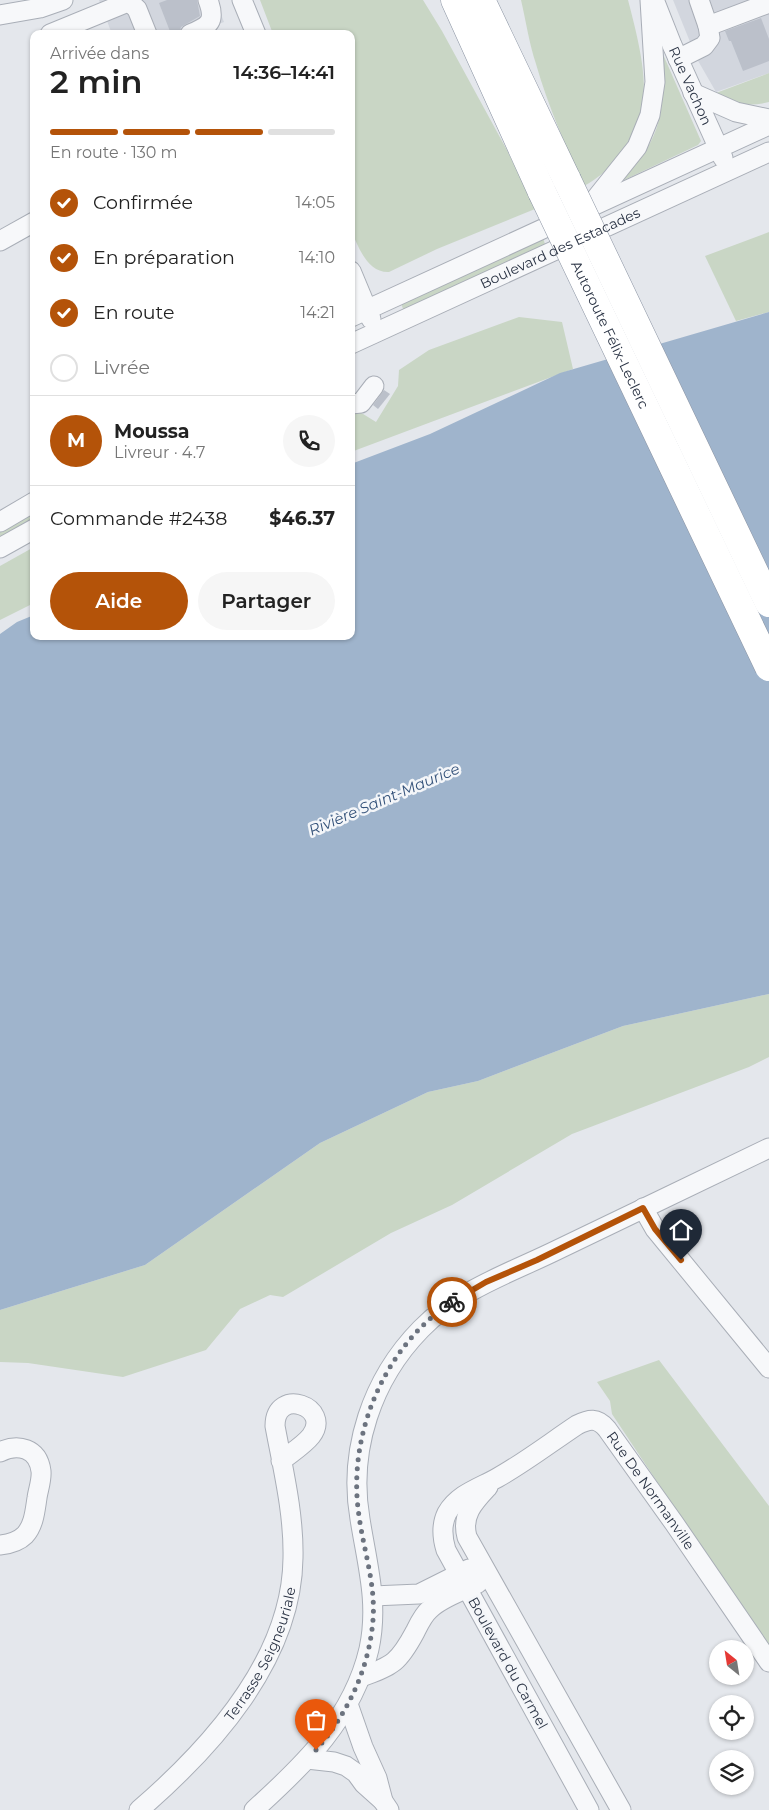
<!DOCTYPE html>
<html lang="fr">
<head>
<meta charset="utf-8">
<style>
	:root { --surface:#fff; --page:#f6f6f6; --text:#222; --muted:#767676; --line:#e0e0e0; --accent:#b45309 }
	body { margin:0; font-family:Montserrat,sans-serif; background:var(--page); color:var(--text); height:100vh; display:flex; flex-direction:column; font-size:19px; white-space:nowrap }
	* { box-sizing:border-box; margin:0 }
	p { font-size:16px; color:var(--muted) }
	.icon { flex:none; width:28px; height:28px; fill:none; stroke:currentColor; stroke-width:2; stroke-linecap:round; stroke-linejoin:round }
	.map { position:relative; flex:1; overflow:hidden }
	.details { position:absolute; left:30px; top:30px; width:325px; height:610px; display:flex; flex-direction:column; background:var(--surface); border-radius:10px; box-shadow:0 1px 4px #0004 }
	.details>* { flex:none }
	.needle { width:32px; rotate:330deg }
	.buttons { position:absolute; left:709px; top:1640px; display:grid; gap:10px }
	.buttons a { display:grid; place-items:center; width:45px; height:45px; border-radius:50%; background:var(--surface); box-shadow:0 1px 4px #0004; font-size:25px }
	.pin { position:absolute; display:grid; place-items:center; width:42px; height:42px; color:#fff; margin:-51px -21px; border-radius:50% 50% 50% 0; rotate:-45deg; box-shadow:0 0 5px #0007 }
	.pin .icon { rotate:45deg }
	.courier { position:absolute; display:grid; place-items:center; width:50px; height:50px; margin:-25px; border:4px solid #b45309; border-radius:50%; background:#fff; color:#222; box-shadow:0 1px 6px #0007 }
	.overview em { font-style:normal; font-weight:600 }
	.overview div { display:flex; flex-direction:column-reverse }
	.overview { display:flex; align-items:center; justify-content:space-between; height:85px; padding:0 20px }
	h1 { font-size:32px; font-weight:600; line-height:38px }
	.bar { display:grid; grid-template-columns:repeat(4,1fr); gap:8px 5px; align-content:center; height:60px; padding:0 20px }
	.bar i { height:6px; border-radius:4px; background:var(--line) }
	.bar .on { background:var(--accent) }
	.bar p { grid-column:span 4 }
	.line { display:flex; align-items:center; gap:12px; padding:0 20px; border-top:1px solid var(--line) }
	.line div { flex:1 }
	.round { display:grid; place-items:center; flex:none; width:52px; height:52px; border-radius:26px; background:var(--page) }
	ol { padding:0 20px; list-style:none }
	li { display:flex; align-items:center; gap:15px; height:55px }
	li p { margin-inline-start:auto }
	li .icon { padding:5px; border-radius:50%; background:var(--accent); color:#fff; stroke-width:4 }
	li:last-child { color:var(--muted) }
	li i { width:28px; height:28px; border:2px solid var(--line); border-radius:50% }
	.action { display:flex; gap:10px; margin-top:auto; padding:10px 20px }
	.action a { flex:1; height:58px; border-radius:30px; background:var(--accent); color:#fff; font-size:20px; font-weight:600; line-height:58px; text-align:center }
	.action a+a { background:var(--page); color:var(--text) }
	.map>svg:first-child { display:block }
</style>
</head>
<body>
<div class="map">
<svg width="769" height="1810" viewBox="0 0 769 1810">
	<rect width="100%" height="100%" fill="#e4e7ec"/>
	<!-- built -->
	<g fill="#d2d6de">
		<path d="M99,0H215L224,22L191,34H112Z"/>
		<path d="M673,0H769V73L716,92L697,59Z"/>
	</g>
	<!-- green -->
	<g fill="#c9d6c5">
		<path d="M260,0H423L442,31L508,152L535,209L437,249L389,272C367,273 358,246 351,230V34H273Z"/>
		<path d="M521,0H628C636,31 649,78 642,109C641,114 638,119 637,123C625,152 611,171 584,186C566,147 548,106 536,64C529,43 526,21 521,0Z"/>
		<path d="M662,52L701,141L698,145L622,181L621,178C664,141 665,105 662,52Z"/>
		<path d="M769,73V102C750,107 732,105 716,93Z"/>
		<path d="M769,232V312L736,321L705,256Z"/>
		<path d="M543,238L546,247L404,312L401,303Z"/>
		<path d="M519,317L562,322L573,369L351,452V409H355L376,422L398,386L399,370L429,350Z"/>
		<path d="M34,510V521L0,540V529Z"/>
		<path d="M34,547V603L0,620V566Z"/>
		<path d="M769,994V1057L749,1067L572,1134L452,1205L391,1233L283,1297L270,1295L240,1309L206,1350L123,1377L28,1363L0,1362V1310L145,1265L320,1143L428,1092L478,1081L623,1026Z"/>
		<path d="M659,1360L769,1506V1650L612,1414L610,1401L597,1382Z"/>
	</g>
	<!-- water -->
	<path fill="#9fb4cc" d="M769,312V994L623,1026L478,1081L428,1092L320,1143L145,1265L0,1310V634L17,622L34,615V636H351V464L430,434L560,373Z"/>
	<!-- building -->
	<g fill="#bbc0ca">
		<path d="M167,0H197L200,16L181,27L179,34H171L159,3Z"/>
		<path d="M761,18L769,39V61L743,71L731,41H729L725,31Z"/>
		<path d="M384,390L390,394L378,409L373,405Z"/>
	</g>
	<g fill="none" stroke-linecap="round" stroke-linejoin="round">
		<!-- minor casing -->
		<g stroke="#a9aeb7" stroke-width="21">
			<g id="minor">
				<path d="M127,0L137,9L147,34"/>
				<path d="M242,0L256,34"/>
				<path id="s1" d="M655,2L672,45L723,158"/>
				<path d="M0,15L40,8L63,0"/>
				<path d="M708,26L769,3"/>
				<path d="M50,34L128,2L130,0"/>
				<path d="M190,34C210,26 216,21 208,0"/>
				<path d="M678,59L704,46L710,38L708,26L699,0"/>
				<path d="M693,93L736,112L769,119"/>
				<path d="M593,202L637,147L650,115L655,82L650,0"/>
				<path d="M0,241L34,222"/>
				<path d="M351,271L371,319"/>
				<path d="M351,317L769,125"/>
				<path id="s2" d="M351,344L769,152"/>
				<path d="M351,404L361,403L374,386"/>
				<path d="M0,522L34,502"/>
				<path d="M0,548L34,529"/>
				<path d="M643,1208L655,1229L769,1368"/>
				<path d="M0,1452C18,1443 38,1448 41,1471C42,1480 38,1490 37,1498C35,1511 34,1525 25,1535C18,1542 10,1544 0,1545"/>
				<path d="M488,1487C474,1502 461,1515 467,1537L621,1810"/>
				<path d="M373,1596L419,1594L469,1569"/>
				<path d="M361,1677C393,1666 399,1662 415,1632C419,1624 423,1615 430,1609C442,1597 463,1591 478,1583"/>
				<path d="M348,1704L363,1747L377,1778L383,1801L389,1810"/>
				<path d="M307,1759L334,1762L346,1766L356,1773L364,1784L383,1801"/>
				<path id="s3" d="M139,1810C212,1747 292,1659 293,1558C294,1514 283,1469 275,1426C275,1386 333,1407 311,1436C304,1445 291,1453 281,1461"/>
				<path d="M254,1810C304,1765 353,1718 369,1649C379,1603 367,1564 360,1519C348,1450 372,1379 421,1329C460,1289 508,1274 557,1250C628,1216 698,1182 769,1148"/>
				<path id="s4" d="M589,1810L446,1550C442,1537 441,1525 447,1513C458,1494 479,1488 497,1478C524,1463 550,1443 577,1425C589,1419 597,1417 607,1429L674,1523L769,1662"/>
			</g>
		</g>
		<!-- highway casing -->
		<g stroke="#8b94a3" stroke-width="29">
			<g id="highway">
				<path d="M455,0L542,192"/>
				<path d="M481,0L567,180"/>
			</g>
		</g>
		<!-- minor -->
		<use href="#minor" stroke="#f7f8fa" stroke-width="19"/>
		<!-- highway -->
		<use href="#highway" stroke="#fff" stroke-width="28"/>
		<!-- highway-bridge casing -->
		<g stroke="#8b94a3" stroke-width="29" stroke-linecap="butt">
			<g id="highway-bridge">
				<path d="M567,180L769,603"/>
				<path id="s5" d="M542,192L769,667"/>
			</g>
		</g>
		<!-- highway-bridge -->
		<use href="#highway-bridge" stroke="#fff" stroke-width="28"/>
	</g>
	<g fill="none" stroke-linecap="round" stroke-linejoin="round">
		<!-- done -->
		<path stroke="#6c737f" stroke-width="5" stroke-dasharray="0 9" d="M316,1750C348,1713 369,1669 373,1620C376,1582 362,1546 358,1508C349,1431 386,1345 452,1302"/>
		<!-- route -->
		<path stroke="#b45309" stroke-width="6" d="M452,1302L486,1282L537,1260L643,1208L655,1229L681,1260"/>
	</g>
	<g text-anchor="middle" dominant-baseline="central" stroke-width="5" stroke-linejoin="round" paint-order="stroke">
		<!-- street labels -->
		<g font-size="14" fill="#2b3445" stroke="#f4f6f9">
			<text stroke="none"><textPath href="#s1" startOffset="91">Rue Vachon</textPath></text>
			<text stroke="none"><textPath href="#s2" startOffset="230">Boulevard des Estacades</textPath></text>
			<text stroke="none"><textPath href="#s5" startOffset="158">Autoroute Félix-Leclerc</textPath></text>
			<text stroke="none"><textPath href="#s4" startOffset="602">Rue De Normanville</textPath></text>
			<text stroke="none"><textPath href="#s3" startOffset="201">Terrasse Seigneuriale</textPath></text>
			<text transform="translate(508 1663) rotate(61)">Boulevard du Carmel</text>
		</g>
		<!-- water labels -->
		<g font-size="15" font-style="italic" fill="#34527a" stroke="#f4f6f9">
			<text transform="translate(384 799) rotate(-23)">Rivière Saint-Maurice</text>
		</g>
	</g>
</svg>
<div class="buttons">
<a><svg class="needle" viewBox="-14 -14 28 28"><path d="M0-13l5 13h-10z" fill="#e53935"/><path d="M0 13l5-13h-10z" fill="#767676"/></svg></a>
<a><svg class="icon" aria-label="locate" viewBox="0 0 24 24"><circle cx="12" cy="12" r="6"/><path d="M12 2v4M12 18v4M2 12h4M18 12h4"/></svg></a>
<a><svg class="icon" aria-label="layers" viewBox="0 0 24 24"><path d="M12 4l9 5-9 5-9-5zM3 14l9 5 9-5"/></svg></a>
</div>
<div class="pin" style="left:316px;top:1750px;background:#ea580c"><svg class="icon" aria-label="bag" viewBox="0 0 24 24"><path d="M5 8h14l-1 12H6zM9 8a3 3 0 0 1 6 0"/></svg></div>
<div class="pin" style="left:681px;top:1260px;background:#1f2937"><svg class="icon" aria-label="home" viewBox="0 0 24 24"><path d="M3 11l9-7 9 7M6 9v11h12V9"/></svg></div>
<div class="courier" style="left:452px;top:1302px"><svg class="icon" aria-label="bike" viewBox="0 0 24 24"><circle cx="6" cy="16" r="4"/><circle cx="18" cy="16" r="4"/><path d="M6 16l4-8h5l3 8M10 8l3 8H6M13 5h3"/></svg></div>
<section class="details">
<div class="overview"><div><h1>2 min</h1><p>Arrivée dans</p></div><em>14:36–14:41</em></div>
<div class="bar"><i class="on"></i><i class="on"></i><i class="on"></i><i></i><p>En route · 130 m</p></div>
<ol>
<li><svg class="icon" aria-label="check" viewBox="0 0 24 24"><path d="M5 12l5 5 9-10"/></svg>Confirmée<p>14:05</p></li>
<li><svg class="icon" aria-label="check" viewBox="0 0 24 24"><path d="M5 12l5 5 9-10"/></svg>En préparation<p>14:10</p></li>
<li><svg class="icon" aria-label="check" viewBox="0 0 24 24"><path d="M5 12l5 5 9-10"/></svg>En route<p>14:21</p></li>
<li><i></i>Livrée</li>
</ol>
<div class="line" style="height:90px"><b class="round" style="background:var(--accent);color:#fff">M</b><div><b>Moussa</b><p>Livreur · 4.7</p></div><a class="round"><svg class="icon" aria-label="phone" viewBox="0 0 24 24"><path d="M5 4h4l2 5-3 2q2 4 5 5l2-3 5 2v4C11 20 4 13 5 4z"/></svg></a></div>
<div class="line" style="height:65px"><div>Commande #2438</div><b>$46.37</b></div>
<div class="action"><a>Aide</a><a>Partager</a></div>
</section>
</div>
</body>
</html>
